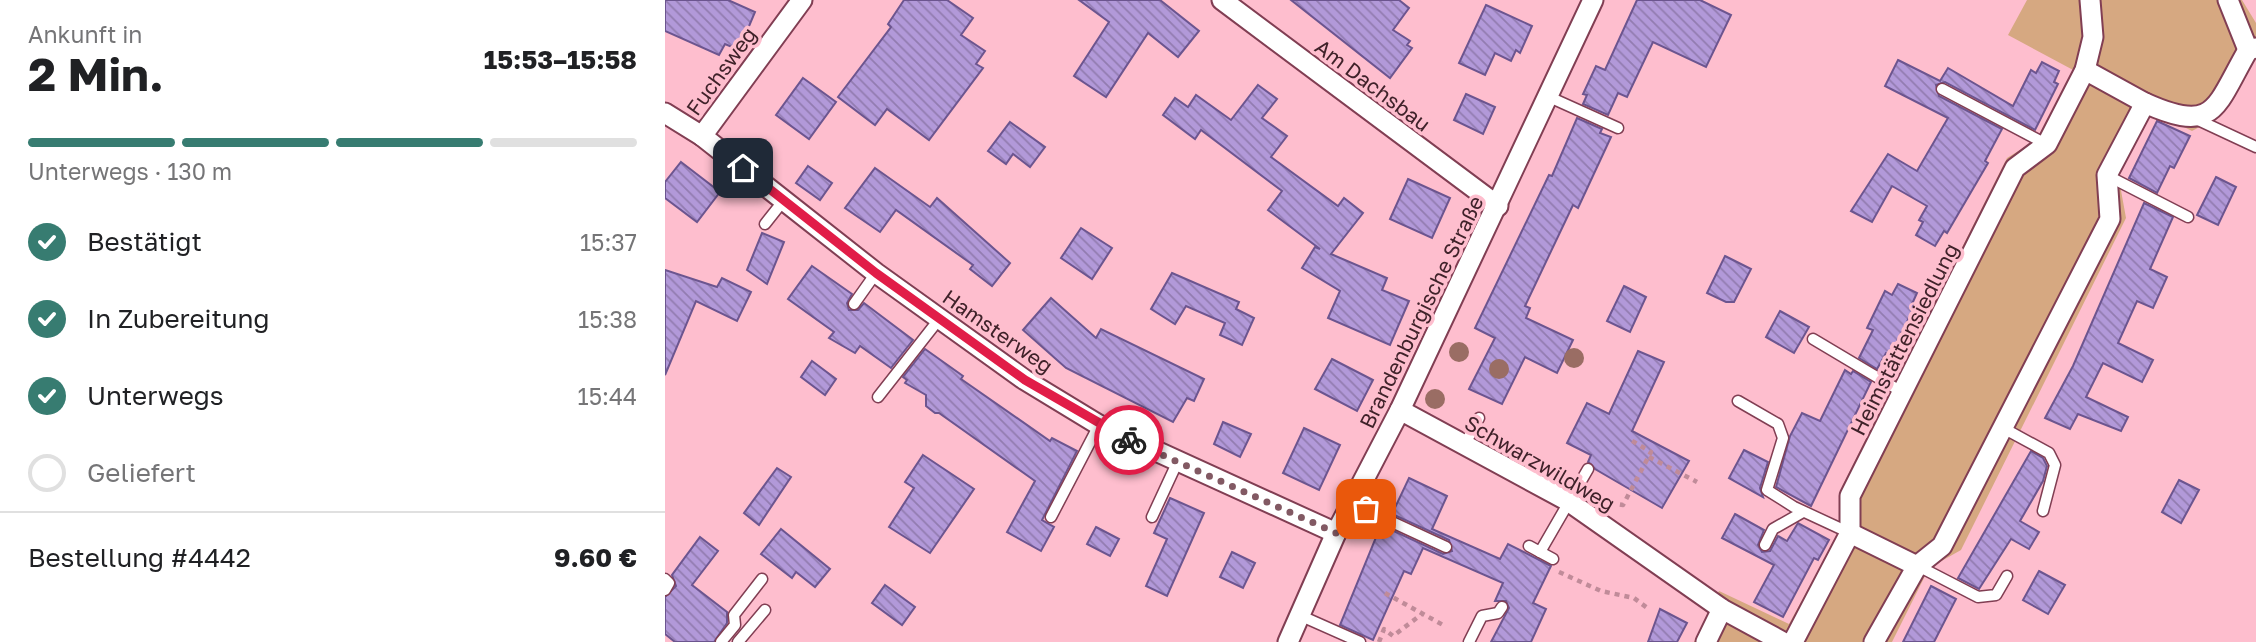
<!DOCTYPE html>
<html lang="de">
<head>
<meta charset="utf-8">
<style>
	:root { --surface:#fff; --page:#f6f6f6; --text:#202124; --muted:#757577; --line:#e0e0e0; --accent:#377c71 }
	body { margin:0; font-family:"Golos Text",sans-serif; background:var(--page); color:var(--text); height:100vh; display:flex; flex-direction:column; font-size:26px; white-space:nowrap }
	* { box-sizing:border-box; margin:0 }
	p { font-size:23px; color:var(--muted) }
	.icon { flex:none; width:38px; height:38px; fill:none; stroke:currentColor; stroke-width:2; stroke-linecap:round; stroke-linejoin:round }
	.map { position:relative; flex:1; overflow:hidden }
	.details { display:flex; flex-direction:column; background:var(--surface); width:665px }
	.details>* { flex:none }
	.pin { position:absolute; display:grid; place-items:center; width:60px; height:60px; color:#fff; margin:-30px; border-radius:14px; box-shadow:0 4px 10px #0006 }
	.courier { position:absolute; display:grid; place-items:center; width:70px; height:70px; margin:-35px; border:5px solid #e11d48; border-radius:50%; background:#fff; color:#222; box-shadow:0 2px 9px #0007 }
	.head em { font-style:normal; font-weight:700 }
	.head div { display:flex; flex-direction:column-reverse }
	.head { display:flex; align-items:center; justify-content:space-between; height:119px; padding:0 28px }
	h1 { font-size:46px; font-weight:700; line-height:52px }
	.bar { display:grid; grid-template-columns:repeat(4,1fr); gap:10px 7px; align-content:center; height:84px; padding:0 28px }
	.bar i { height:9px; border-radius:5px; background:var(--line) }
	.bar .selected { background:var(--accent) }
	.bar p { grid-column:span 4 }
	.line { display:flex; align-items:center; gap:18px; padding:0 28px; border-top:2px solid var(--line) }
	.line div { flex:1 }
	ol { padding:0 28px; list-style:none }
	li { display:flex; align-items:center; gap:21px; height:77px }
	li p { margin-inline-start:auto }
	li .icon { padding:7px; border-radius:50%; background:var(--accent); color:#fff; stroke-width:4 }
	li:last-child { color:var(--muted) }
	li i { width:38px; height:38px; border:4px solid var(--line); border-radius:50% }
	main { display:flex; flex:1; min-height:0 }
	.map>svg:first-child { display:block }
</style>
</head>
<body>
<main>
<section class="details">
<div class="head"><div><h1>2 Min.</h1><p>Ankunft in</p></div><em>15:53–15:58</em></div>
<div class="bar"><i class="selected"></i><i class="selected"></i><i class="selected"></i><i></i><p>Unterwegs · 130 m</p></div>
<ol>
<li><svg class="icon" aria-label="check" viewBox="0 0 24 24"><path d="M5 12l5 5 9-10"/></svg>Bestätigt<p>15:37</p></li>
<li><svg class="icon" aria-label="check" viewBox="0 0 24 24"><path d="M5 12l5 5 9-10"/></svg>In Zubereitung<p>15:38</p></li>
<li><svg class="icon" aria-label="check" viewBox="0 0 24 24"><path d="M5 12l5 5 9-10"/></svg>Unterwegs<p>15:44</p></li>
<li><i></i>Geliefert</li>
</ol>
<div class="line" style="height:91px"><div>Bestellung #4442</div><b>9.60 €</b></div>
</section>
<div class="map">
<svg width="1591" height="642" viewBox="0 0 1591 642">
	<defs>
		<pattern id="building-back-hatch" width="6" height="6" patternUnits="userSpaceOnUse" patternTransform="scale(1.75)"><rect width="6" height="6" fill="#b299d9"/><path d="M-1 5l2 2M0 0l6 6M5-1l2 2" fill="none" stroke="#927cb0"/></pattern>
	</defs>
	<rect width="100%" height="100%" fill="#febece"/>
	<!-- park -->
	<path fill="#d6a881" d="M1362,0H1577L1591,23V54L1557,115L1527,131L1487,111L1453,174L1461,218L1296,550L1264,568L1227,642H1029L1054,591L1124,624L1178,525L1177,487L1342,158L1378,136L1410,71L1343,35Z"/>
	<!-- building -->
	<g fill="url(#building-back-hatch)" stroke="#6c558f" stroke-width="2">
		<path d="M0,0H63L90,12L74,50L60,44L54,55L0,31Z"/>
		<path d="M239,0H282L308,18L296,35L320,51L311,64L318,68L264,140L222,109L210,125L173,97L226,27L223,24Z"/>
		<path d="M414,0H495L534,31L513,57L483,33L441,97L409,76L444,22Z"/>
		<path d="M626,0H734L744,8L728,30L745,41L742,45L747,48L725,78Z"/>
		<path d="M972,0H1035L1066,15L1041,67L988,42L962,97L953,93L943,115L918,104L922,95L918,94L931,66L940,70Z"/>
		<path d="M821,5L867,26L855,53L851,50L846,61L830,53L820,75L794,63Z"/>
		<path d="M1233,60L1275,81L1283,68L1348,106L1366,70L1371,73L1377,62L1394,71L1389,82L1393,84L1370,130L1280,82L1271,85L1274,96L1337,129L1320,161L1323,163L1282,233L1279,231L1270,246L1251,235L1258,222L1254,220L1262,206L1227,186L1207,222L1186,211L1223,154L1252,171L1283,118L1220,86Z"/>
		<path d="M138,78L171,102L144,139L111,115Z"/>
		<path d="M593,85L612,99L597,118L622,136L606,157L673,206L679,198L698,213L666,254L722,278L717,290L744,301L725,345L663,318L675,291L637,268L650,247L655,249L603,210L617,191L536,130L530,139L498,115L510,98L523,107L531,95L566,120Z"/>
		<path d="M801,94L830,107L818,134L789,120Z"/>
		<path d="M912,118L937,129L935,133L946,137L913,208L908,205L860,306L865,308L861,318L908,340L892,373L860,357L837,404L804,389L830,338L810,328L884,175L887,176Z"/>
		<path d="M1492,121L1525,136L1509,168L1505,166L1492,193L1464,178Z"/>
		<path d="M345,122L380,147L365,167L348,154L341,164L323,151Z"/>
		<path d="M16,162L55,192L32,222L0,198V182Z"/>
		<path d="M143,166L167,183L155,200L131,183Z"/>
		<path d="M210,168L265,207L272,198L345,263L327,286L305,269L308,265L231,210L215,232L180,208Z"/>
		<path d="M1551,177L1571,187L1553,225L1532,215Z"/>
		<path d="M743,179L785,198L767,238L725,219Z"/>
		<path d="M1479,203L1508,217L1485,269L1502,277L1488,308L1472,301L1453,343L1488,360L1477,382L1438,363L1421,397L1463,417L1456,431L1413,414L1405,429L1380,418L1408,366Z"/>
		<path d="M416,228L447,248L427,279L396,258Z"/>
		<path d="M97,233L119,242L102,284L82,270Z"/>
		<path d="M1060,256L1086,269L1069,302H1061L1042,293Z"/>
		<path d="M147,266L187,294L182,303L184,310H193L199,303L248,340L226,368L195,346L190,353L164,338L169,332L123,299Z"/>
		<path d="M0,270L52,287L57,278L86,292L72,321L31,301L0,375Z"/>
		<path d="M507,273L574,302L571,309L589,318L577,345L555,335L560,323L521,306L510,324L486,309Z"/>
		<path d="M1233,284L1252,293L1247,304L1250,306L1225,355L1221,353L1212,369L1194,358L1208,330L1202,328L1220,291L1227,295Z"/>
		<path d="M959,286L981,297L965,332L942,321Z"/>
		<path d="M386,298L431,338L436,329L539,379L529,401L522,398L508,422L401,368L358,330Z"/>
		<path d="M1115,311L1144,327L1129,353L1101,337Z"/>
		<path d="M260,349L298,376L296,379L385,441L387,438L412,451L377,520L389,527L376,551L342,532L370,481L274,413H270L261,406V395L240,383L242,380L238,377Z"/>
		<path d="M973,351L999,362L967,431L1024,461L997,508L930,469L923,462L926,455L902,443L922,403L944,414Z"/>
		<path d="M667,359L708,380L692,411L650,389Z"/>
		<path d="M147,361L171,379L160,395L136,377Z"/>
		<path d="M1180,370L1186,374L1188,371L1206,382L1146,506L1111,487L1125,436L1137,413L1155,421Z"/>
		<path d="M558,422L586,434L575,457L549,444Z"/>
		<path d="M639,428L675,445L654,490L618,473Z"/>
		<path d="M1079,450L1103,462L1095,488L1098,497L1064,478Z"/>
		<path d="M1366,451L1378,458L1382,466L1378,481L1355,521L1374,532L1364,549L1346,539L1314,589L1293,578Z"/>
		<path d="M258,455L309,489L265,553L224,527L249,488L240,482Z"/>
		<path d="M112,468L126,477L94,525L79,513Z"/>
		<path d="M744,478L782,496L767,529L835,559L843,544L886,566L868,603L881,609L866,642H826L844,608L841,601H830L838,583L758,548L746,574L739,571L708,640L675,625L716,525L778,554L787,551L784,540L727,514Z"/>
		<path d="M1514,480L1534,490L1516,523L1497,512Z"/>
		<path d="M505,498L539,513L502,596L481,586L502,539L489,533Z"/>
		<path d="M1070,514L1099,530L1093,545L1097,552L1105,551L1113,536L1122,541L1133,523L1164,540L1153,560L1149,558L1118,617L1089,602L1109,565L1057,538Z"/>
		<path d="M431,527L454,539L445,556L422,544Z"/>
		<path d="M116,529L165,569L150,587L131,572L127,578L96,554Z"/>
		<path d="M35,537L53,551L27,585L62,612V623L49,642H10L0,634V597L11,586L7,575Z"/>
		<path d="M567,552L590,563L578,588L555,577Z"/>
		<path d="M1374,571L1400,585L1383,614L1358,600Z"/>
		<path d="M220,585L250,607L237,625L207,603Z"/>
		<path d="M1266,586L1291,599L1269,642H1238Z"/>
		<path d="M995,609L1022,623L1012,642H983Z"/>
	</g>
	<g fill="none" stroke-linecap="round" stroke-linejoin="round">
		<!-- lane casing -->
		<g stroke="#813e53" stroke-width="13">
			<g id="lane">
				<path d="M1277,89L1381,144"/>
				<path d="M882,96L953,128"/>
				<path d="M1531,119L1591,147"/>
				<path d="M1443,176L1523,217"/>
				<path d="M100,224L119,200"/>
				<path d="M189,304L211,273"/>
				<path d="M1148,339L1237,392"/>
				<path d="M213,397L275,318"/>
				<path d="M1073,401L1113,424L1118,438L1102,490L1129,507L1185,533"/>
				<path d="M1338,428L1384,453L1390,465L1378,511"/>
				<path d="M800,444L814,418"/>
				<path d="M688,504L781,547"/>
				<path d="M386,517L434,425"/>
				<path d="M487,517L512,463"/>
				<path d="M1100,545L1108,529L1138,512"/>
				<path d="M864,546L875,552"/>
				<path d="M888,559L875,552L923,469"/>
				<path d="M1253,566L1313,597L1331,595L1342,576"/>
				<path d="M0,579L4,583L0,590"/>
				<path d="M634,615L695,642"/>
				<path d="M56,642L70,625L69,615L97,579"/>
				<path d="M73,642L100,610"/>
				<path d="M804,642L817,616L833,613L837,607"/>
			</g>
		</g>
		<!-- street casing -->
		<g stroke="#813e53" stroke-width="23">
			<g id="street">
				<path d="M557,0L833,206"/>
				<path d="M1563,0L1583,50"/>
				<path d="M1420,70L1480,103"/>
				<path d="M0,113L37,136L211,273L360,380L434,425L671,533"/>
				<path d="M37,136L137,0"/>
				<path d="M735,410L903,501L1057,609L1118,642"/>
				<path d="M1185,533L1252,566"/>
				<path d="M623,642L671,533L735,410L928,0"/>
				<path d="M1041,642L1057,609"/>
				<path d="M1128,642L1185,533V496L1350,168L1382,144L1420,70L1428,37L1425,0"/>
				<path d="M1209,642L1252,566L1277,546L1445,219L1442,175L1480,103C1551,135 1550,107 1583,50L1591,48"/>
			</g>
		</g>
		<!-- path -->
		<g stroke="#c08b99" stroke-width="4.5" stroke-dasharray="5 5" stroke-linecap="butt">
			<path d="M984,457L1032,482"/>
			<path d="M945,503L958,505L986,452L964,439"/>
			<path d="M894,572L936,591L969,598L985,610"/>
			<path d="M720,593L778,625"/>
			<path d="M714,642L719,629L728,636L757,614"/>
		</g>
		<!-- lane -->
		<use href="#lane" stroke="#fff" stroke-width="10"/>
		<!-- street -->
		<use href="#street" stroke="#fff" stroke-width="19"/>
	</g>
	<!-- trees -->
	<g fill="#9a6d64">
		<circle cx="794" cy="352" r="10"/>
		<circle cx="909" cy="358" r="10"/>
		<circle cx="834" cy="369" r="10"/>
		<circle cx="770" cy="399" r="10"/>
	</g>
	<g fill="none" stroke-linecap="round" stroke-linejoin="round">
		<!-- done -->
		<path stroke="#825963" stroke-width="7" stroke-dasharray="0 12.6" d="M464,440L671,533L688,504L701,509"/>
		<!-- route -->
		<path stroke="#e11d48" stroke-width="9" d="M78,168L211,273L360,380L464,440"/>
	</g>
	<g text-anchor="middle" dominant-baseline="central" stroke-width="7" stroke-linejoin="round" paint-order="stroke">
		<!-- street labels -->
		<g font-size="21" fill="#40222a" stroke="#febece">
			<text transform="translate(56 71) rotate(-54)">Fuchsweg</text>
			<text transform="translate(708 85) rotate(37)">Am Dachsbau</text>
			<text transform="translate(756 312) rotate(-64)">Brandenburgische Straße</text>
			<text transform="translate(333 331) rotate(35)">Hamsterweg</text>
			<text transform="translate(1239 339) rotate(-63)">Heimstättensiedlung</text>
			<text transform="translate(875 463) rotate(30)">Schwarzwildweg</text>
		</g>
	</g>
</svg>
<div class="pin" style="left:701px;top:509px;background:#ea580c"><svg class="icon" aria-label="bag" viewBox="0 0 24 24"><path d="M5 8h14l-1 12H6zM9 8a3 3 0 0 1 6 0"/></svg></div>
<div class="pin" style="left:78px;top:168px;background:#1f2937"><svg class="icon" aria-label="home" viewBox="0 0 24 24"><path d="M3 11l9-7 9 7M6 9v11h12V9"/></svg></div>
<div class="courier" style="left:464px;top:440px"><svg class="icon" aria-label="bike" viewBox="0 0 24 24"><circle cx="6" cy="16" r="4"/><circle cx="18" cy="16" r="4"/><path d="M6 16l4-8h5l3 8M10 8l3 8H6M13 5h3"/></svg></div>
</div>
</main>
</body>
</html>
